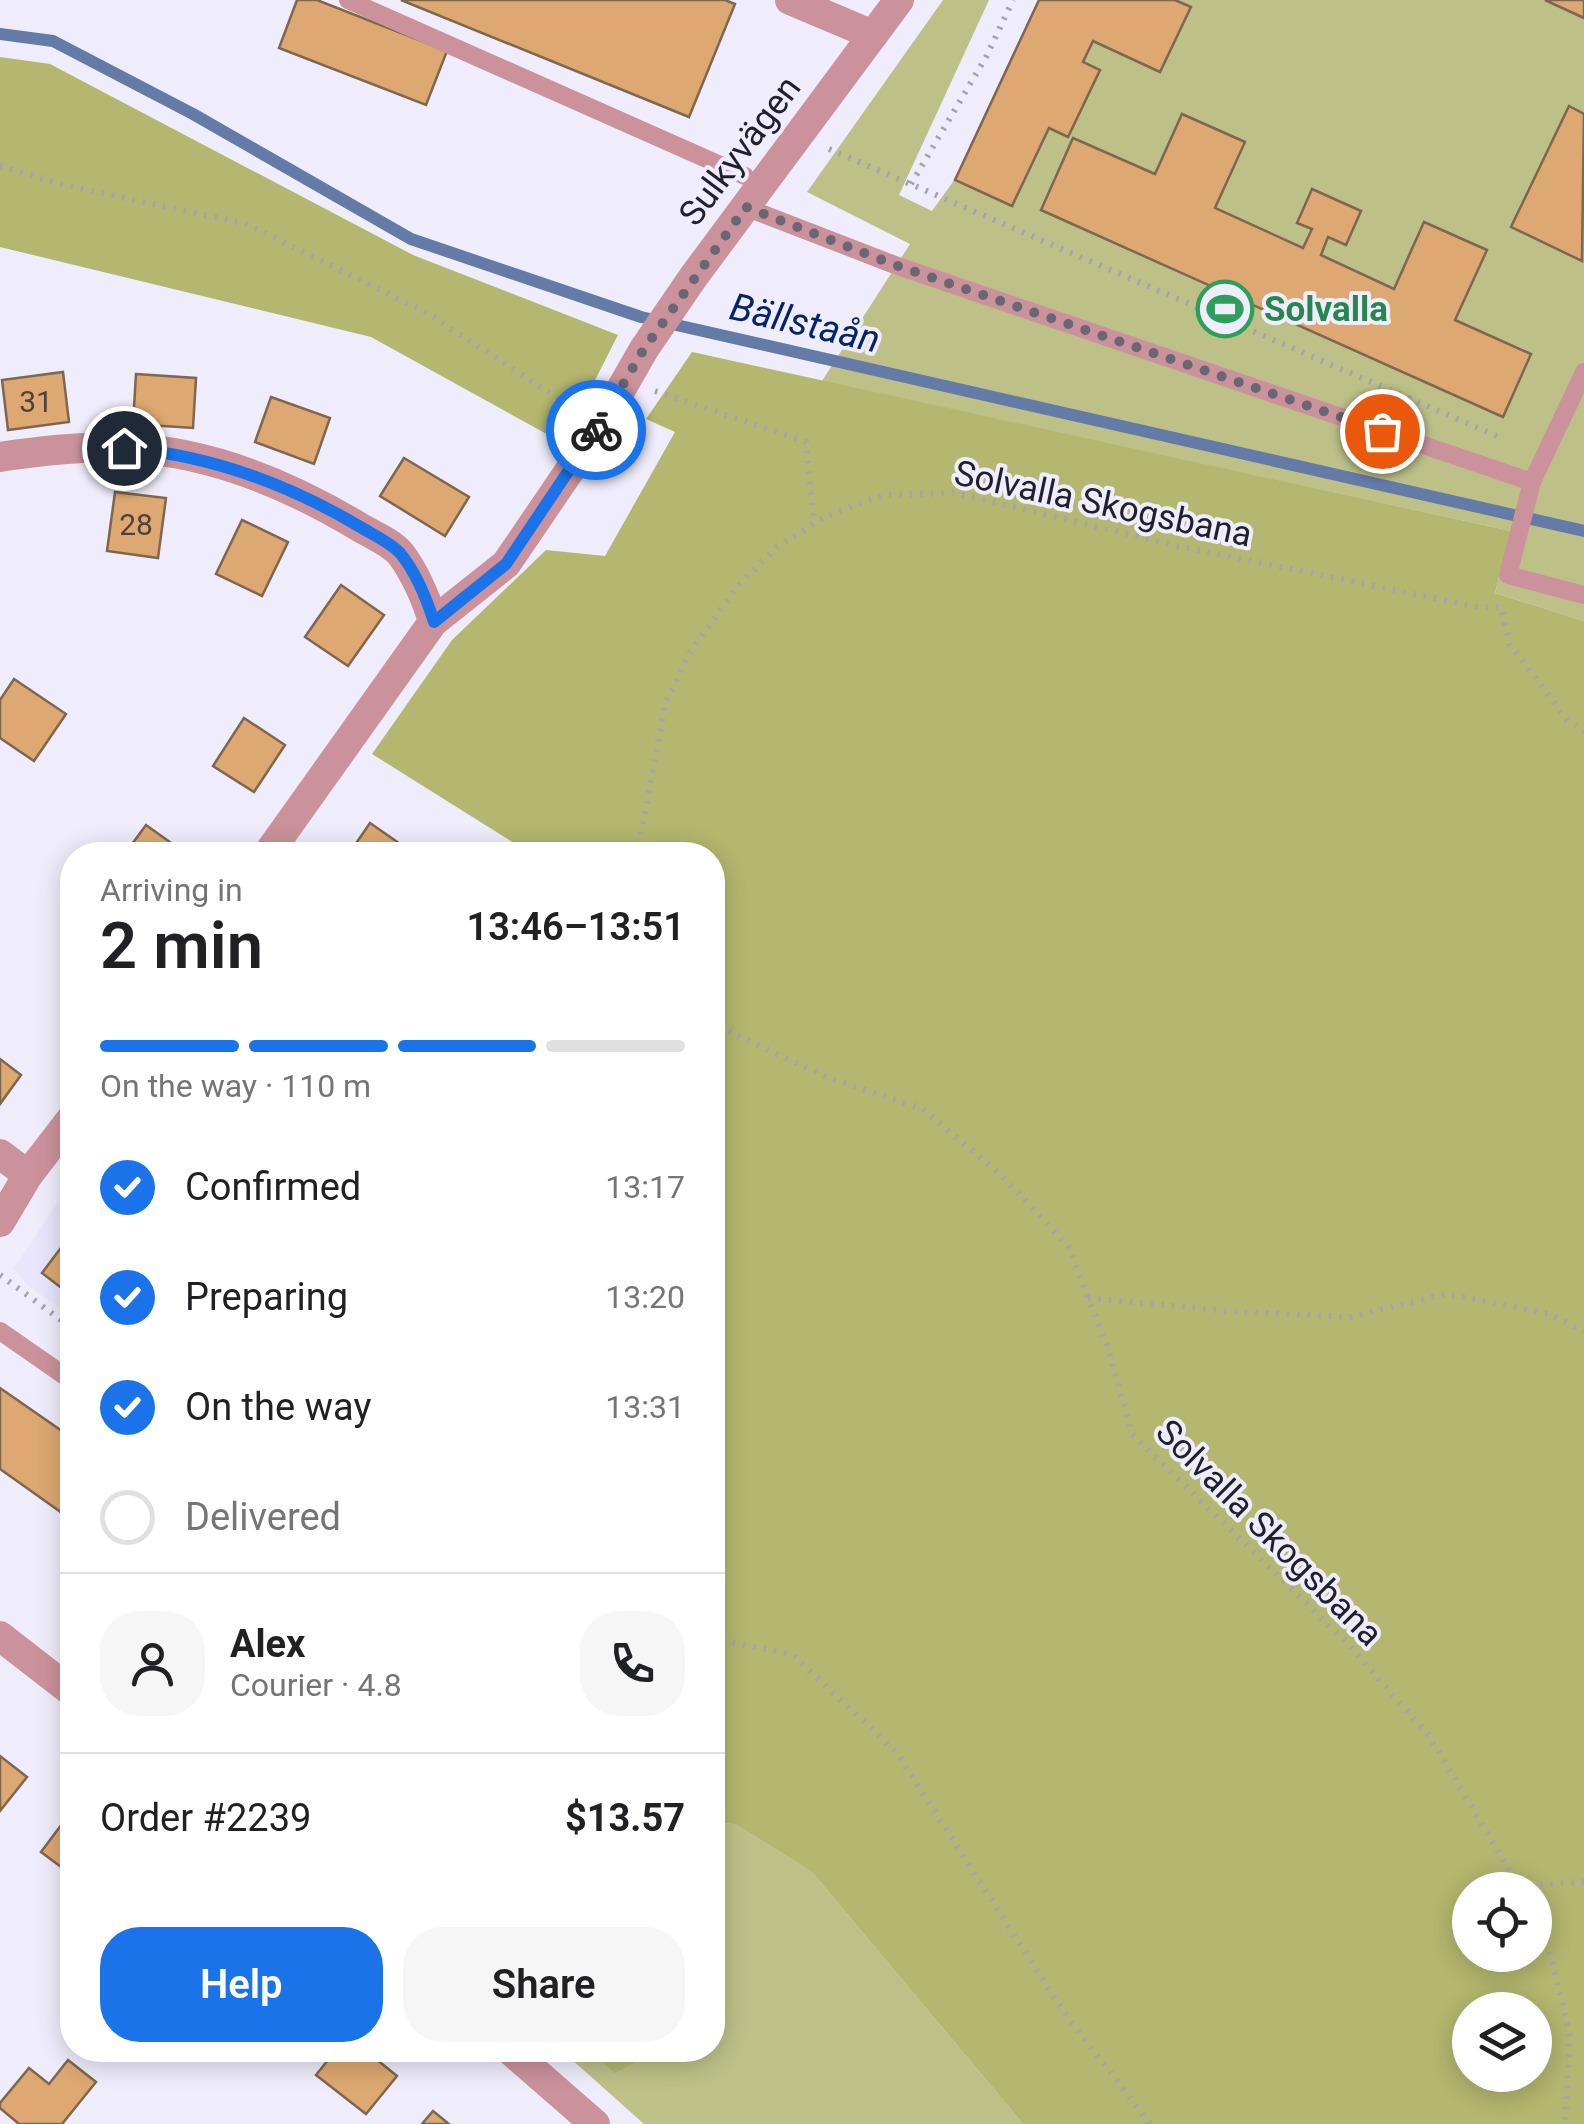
<!DOCTYPE html>
<html lang="en">
<head>
<meta charset="utf-8">
<style>
	:root { --surface:#fff; --page:#f6f6f6; --text:#202124; --muted:#757577; --line:#e0e0e0; --accent:#1a73e8 }
	body { margin:0; font-family:Roboto,sans-serif; background:var(--page); color:var(--text); height:100vh; display:flex; flex-direction:column; font-size:38px; white-space:nowrap }
	* { box-sizing:border-box; margin:0 }
	p { font-size:32px; color:var(--muted) }
	.icon { flex:none; width:55px; height:55px; fill:none; stroke:currentColor; stroke-width:2; stroke-linecap:round; stroke-linejoin:round }
	.map { position:relative; flex:1; overflow:hidden }
	.drawer { position:absolute; left:60px; top:842px; width:665px; height:1220px; display:flex; flex-direction:column; background:var(--surface); border-radius:40px; box-shadow:0 5px 25px #0003 }
	.drawer>* { flex:none }
	.buttons { position:absolute; left:1452px; top:1872px; display:grid; gap:20px }
	.buttons a { display:grid; place-items:center; width:100px; height:100px; border-radius:50%; background:var(--surface); box-shadow:0 5px 25px #0003; font-size:50px }
	.pin { position:absolute; display:grid; place-items:center; width:85px; height:85px; color:#fff; margin:-42px; border:5px solid #fff; border-radius:50%; box-shadow:0 2px 10px #0007 }
	.courier { position:absolute; display:grid; place-items:center; width:100px; height:100px; margin:-50px; border:8px solid #1a73e8; border-radius:50%; background:#fff; color:#222; box-shadow:0 2px 12px #0007 }
	.overview em { font-style:normal; font-weight:600 }
	.overview div { display:flex; flex-direction:column-reverse }
	.overview { display:flex; align-items:center; justify-content:space-between; height:170px; padding:0 40px }
	h1 { font-size:65px; font-weight:600; line-height:75px }
	.bar { display:grid; grid-template-columns:repeat(4,1fr); gap:15px 10px; align-content:center; height:120px; padding:0 40px }
	.bar i { height:12px; border-radius:8px; background:var(--line) }
	.bar .selected { background:var(--accent) }
	.bar p { grid-column:span 4 }
	.line { display:flex; align-items:center; gap:25px; padding:0 40px; border-top:2px solid var(--line) }
	.line div { flex:1 }
	.round { display:grid; place-items:center; flex:none; width:105px; height:105px; border-radius:40px; background:var(--page) }
	ol { padding:0 40px; list-style:none }
	li { display:flex; align-items:center; gap:30px; height:110px }
	li p { margin-inline-start:auto }
	li .icon { padding:10px; border-radius:50%; background:var(--accent); color:#fff; stroke-width:4 }
	li:last-child { color:var(--muted) }
	li i { width:55px; height:55px; border:5px solid var(--line); border-radius:50% }
	.button { display:flex; gap:20px; margin-top:auto; padding:20px 40px }
	.button a { flex:1; height:115px; border-radius:40px; background:var(--accent); color:#fff; font-size:40px; font-weight:600; line-height:115px; text-align:center }
	.button a+a { background:var(--page); color:var(--text) }
	.map>svg:first-child { display:block }
</style>
</head>
<body>
<div class="map">
<svg width="1584" height="2124" viewBox="0 0 1584 2124">
	<rect width="100%" height="100%" fill="#efedfb"/>
	<!-- built -->
	<path fill="#e9e5fd" d="M72,1181V1317L26,1284L14,1268Z"/>
	<!-- green -->
	<g fill="#bdc188">
		<path d="M943,0H989L899,195L932,211L955,179L1039,0H1584V621L1495,593L1511,531L822,381L910,244L807,192Z"/>
		<path d="M713,1823L735,1824L812,1872L1023,2124H644L561,2050H587L615,2072L657,2050H712Z"/>
	</g>
	<!-- forest -->
	<g fill="#b3b76f" fill-rule="evenodd">
		<path d="M0,57L50,64L413,255L618,335L563,443L371,337L0,247Z"/>
		<path d="M692,352L1511,531L1495,593L1584,621V2124H1023L812,1872L735,1824L713,1823L712,855H533L372,754L452,640L546,550L605,556L675,432L646,419ZM1470,1890H1535V1955H1470ZM1470,2010H1535V2075H1470Z"/>
		<path d="M587,2050H657L615,2073Z"/>
	</g>
	<g fill="none" stroke-linecap="round" stroke-linejoin="round">
		<!-- stream -->
		<path stroke="#647aa7" stroke-width="12" d="M0,34L53,41L193,114L411,239L641,317L1584,531"/>
	</g>
	<!-- building -->
	<g fill="#dda871" stroke="#7e664f" stroke-width="2.5">
		<path d="M297,0H317L447,51L426,105L279,48Z"/>
		<path d="M401,0H725L735,4L689,117Z"/>
		<path d="M1039,0H1175L1191,7L1160,72L1093,41L1083,62L1100,70L1068,137L1049,128L1012,206L955,180Z"/>
		<path d="M1545,0H1584V18Z"/>
		<path d="M1569,106L1584,114L1582,261L1511,227Z"/>
		<path d="M1182,114L1245,142L1215,208L1303,248L1312,229L1297,223L1312,189L1361,211L1346,245L1328,237L1321,255L1394,289L1424,222L1487,250L1455,320L1531,354L1503,417L1041,210L1073,138L1155,174Z"/>
		<path d="M63,372L69,422L8,430L2,380Z"/>
		<path d="M136,374L196,378L193,428L133,424Z"/>
		<path d="M271,397L330,418L314,464L255,442Z"/>
		<path d="M404,458L469,497L445,536L380,496Z"/>
		<path d="M115,492L166,498L158,558L107,551Z"/>
		<path d="M242,520L288,542L262,596L216,574Z"/>
		<path d="M341,585L384,615L348,666L305,637Z"/>
		<path d="M14,679L66,714L34,761L0,738V700Z"/>
		<path d="M244,718L285,745L254,792L213,766Z"/>
		<path d="M370,823L416,855H348Z"/>
		<path d="M146,825L188,855H124Z"/>
		<path d="M0,1059L21,1075L0,1104Z"/>
		<path d="M72,1233V1296L42,1273Z"/>
		<path d="M0,1388L72,1438V1520L0,1469Z"/>
		<path d="M0,1756L27,1777L0,1811Z"/>
		<path d="M71,1812L72,1813V1875L41,1852Z"/>
		<path d="M336,2050H365L397,2076L366,2114L316,2075Z"/>
		<path d="M68,2060L96,2082L62,2124H19L0,2108V2103L29,2068L49,2084Z"/>
		<path d="M433,2111L449,2124H422Z"/>
	</g>
	<g fill="none" stroke-linecap="round" stroke-linejoin="round">
		<!-- path -->
		<g stroke="#a5a3b0" stroke-width="6" stroke-dasharray="2.5 8" stroke-linecap="butt">
			<path d="M829,149L1497,436"/>
			<path d="M0,166L68,186L247,224L427,313L573,408"/>
			<path d="M911,184L986,57L1013,0"/>
			<path d="M655,391L806,442L814,523"/>
			<path d="M637,855L665,705L690,652L738,586L777,547L826,516L883,495L954,493L1178,546L1478,607H1501L1510,644L1567,720L1584,732"/>
			<path d="M712,1018L734,1034L826,1077L923,1109L1002,1176L1068,1246L1108,1348L1132,1434L1351,1647L1429,1736L1521,1890"/>
			<path d="M0,1275L72,1328"/>
			<path d="M1088,1298L1241,1312L1350,1317L1446,1294L1549,1314L1584,1331"/>
			<path d="M712,1638L793,1655L897,1753L1063,2011L1150,2124"/>
			<path d="M1519,1886L1584,1882"/>
			<path d="M1535,1913L1544,1928L1570,2036L1565,2124"/>
		</g>
		<!-- lane -->
		<g stroke="#cb929c" stroke-width="18">
			<path d="M348,0L745,176"/>
			<path d="M745,207L895,265L1532,482"/>
			<path d="M1584,372L1532,482L1508,575L1584,595"/>
			<path d="M0,1331L72,1381"/>
		</g>
		<!-- street -->
		<g stroke="#cb929c" stroke-width="30">
			<path d="M790,0L873,35"/>
			<path d="M0,457C40,451 82,446 123,448C206,450 290,485 361,528C373,535 390,542 400,553C414,571 427,600 433,622"/>
			<path d="M267,855L433,622L506,564L600,426L644,349L694,276L899,0"/>
			<path d="M0,1154L28,1175"/>
			<path d="M0,1222L28,1175L72,1118"/>
			<path d="M0,1636L72,1692"/>
			<path d="M510,2050L595,2124"/>
		</g>
	</g>
	<g fill="none" stroke-linecap="round" stroke-linejoin="round">
		<!-- done -->
		<path stroke="#6a6774" stroke-width="10" stroke-dasharray="0 18" d="M596,430L644,349L746,207L895,265L1382,431"/>
		<!-- route -->
		<path stroke="#1a73e8" stroke-width="12" d="M124,448C209,455 289,484 362,528C374,535 391,543 400,553C415,571 427,600 434,622L506,564L596,430"/>
	</g>
	<!-- icons -->
	<defs>
		<g id="stadium-ring" transform="scale(2.875)"><circle r="9.5" fill="#efedfb" stroke="#2e9e5b" stroke-width="1.5"/><path d="M0-5a6.5 5 0 1 0 0 10a6.5 5 0 1 0 0-10ZM-3.5-1.8h7v3.6h-7Z" fill="#2e9e5b"/></g>
	</defs>
	<g fill-rule="evenodd">
		<use href="#stadium-ring" x="1225" y="309"/>
	</g>
	<g text-anchor="middle" dominant-baseline="central" stroke-width="8" stroke-linejoin="round" paint-order="stroke">
		<!-- number labels -->
		<g font-size="30" fill="#51413d">
			<text x="36" y="401">31</text>
			<text x="136" y="524">28</text>
		</g>
		<!-- street labels -->
		<g font-size="35" fill="#221f2c" stroke="#efedfb">
			<text transform="translate(740 151) rotate(-53)">Sulkyvägen</text>
			<text transform="translate(1103 504) rotate(12)">Solvalla Skogsbana</text>
			<text transform="translate(1269 1533) rotate(45)">Solvalla Skogsbana</text>
		</g>
		<!-- leisure labels -->
		<g font-size="35" font-weight="bold" fill="#27864d" stroke="#efedfb" text-anchor="start">
			<text x="1264" y="309">Solvalla</text>
		</g>
		<!-- water labels -->
		<g font-size="38" font-style="italic" fill="#042569" stroke="#efedfb">
			<text transform="translate(805 323) rotate(13)">Bällstaån</text>
		</g>
	</g>
</svg>
<div class="buttons">
<a><svg class="icon" aria-label="locate" viewBox="0 0 24 24"><circle cx="12" cy="12" r="6"/><path d="M12 2v4M12 18v4M2 12h4M18 12h4"/></svg></a>
<a><svg class="icon" aria-label="layers" viewBox="0 0 24 24"><path d="M12 4l9 5-9 5-9-5zM3 14l9 5 9-5"/></svg></a>
</div>
<div class="pin" style="left:1382px;top:431px;background:#ea580c"><svg class="icon" aria-label="bag" viewBox="0 0 24 24"><path d="M5 8h14l-1 12H6zM9 8a3 3 0 0 1 6 0"/></svg></div>
<div class="pin" style="left:124px;top:448px;background:#1f2937"><svg class="icon" aria-label="home" viewBox="0 0 24 24"><path d="M3 11l9-7 9 7M6 9v11h12V9"/></svg></div>
<div class="courier" style="left:596px;top:430px"><svg class="icon" aria-label="bike" viewBox="0 0 24 24"><circle cx="6" cy="16" r="4"/><circle cx="18" cy="16" r="4"/><path d="M6 16l4-8h5l3 8M10 8l3 8H6M13 5h3"/></svg></div>
<section class="drawer">
<div class="overview"><div><h1>2 min</h1><p>Arriving in</p></div><em>13:46–13:51</em></div>
<div class="bar"><i class="selected"></i><i class="selected"></i><i class="selected"></i><i></i><p>On the way · 110 m</p></div>
<ol>
<li><svg class="icon" aria-label="check" viewBox="0 0 24 24"><path d="M5 12l5 5 9-10"/></svg>Confirmed<p>13:17</p></li>
<li><svg class="icon" aria-label="check" viewBox="0 0 24 24"><path d="M5 12l5 5 9-10"/></svg>Preparing<p>13:20</p></li>
<li><svg class="icon" aria-label="check" viewBox="0 0 24 24"><path d="M5 12l5 5 9-10"/></svg>On the way<p>13:31</p></li>
<li><i></i>Delivered</li>
</ol>
<div class="line" style="height:180px"><a class="round"><svg class="icon" aria-label="person" viewBox="0 0 24 24"><circle cx="12" cy="8" r="4"/><path d="M4 21q1-7 8-7t8 7"/></svg></a><div><b>Alex</b><p>Courier · 4.8</p></div><a class="round"><svg class="icon" aria-label="phone" viewBox="0 0 24 24"><path d="M5 4h4l2 5-3 2q2 4 5 5l2-3 5 2v4C11 20 4 13 5 4z"/></svg></a></div>
<div class="line" style="height:130px"><div>Order #2239</div><b>$13.57</b></div>
<div class="button"><a>Help</a><a>Share</a></div>
</section>
</div>
</body>
</html>
